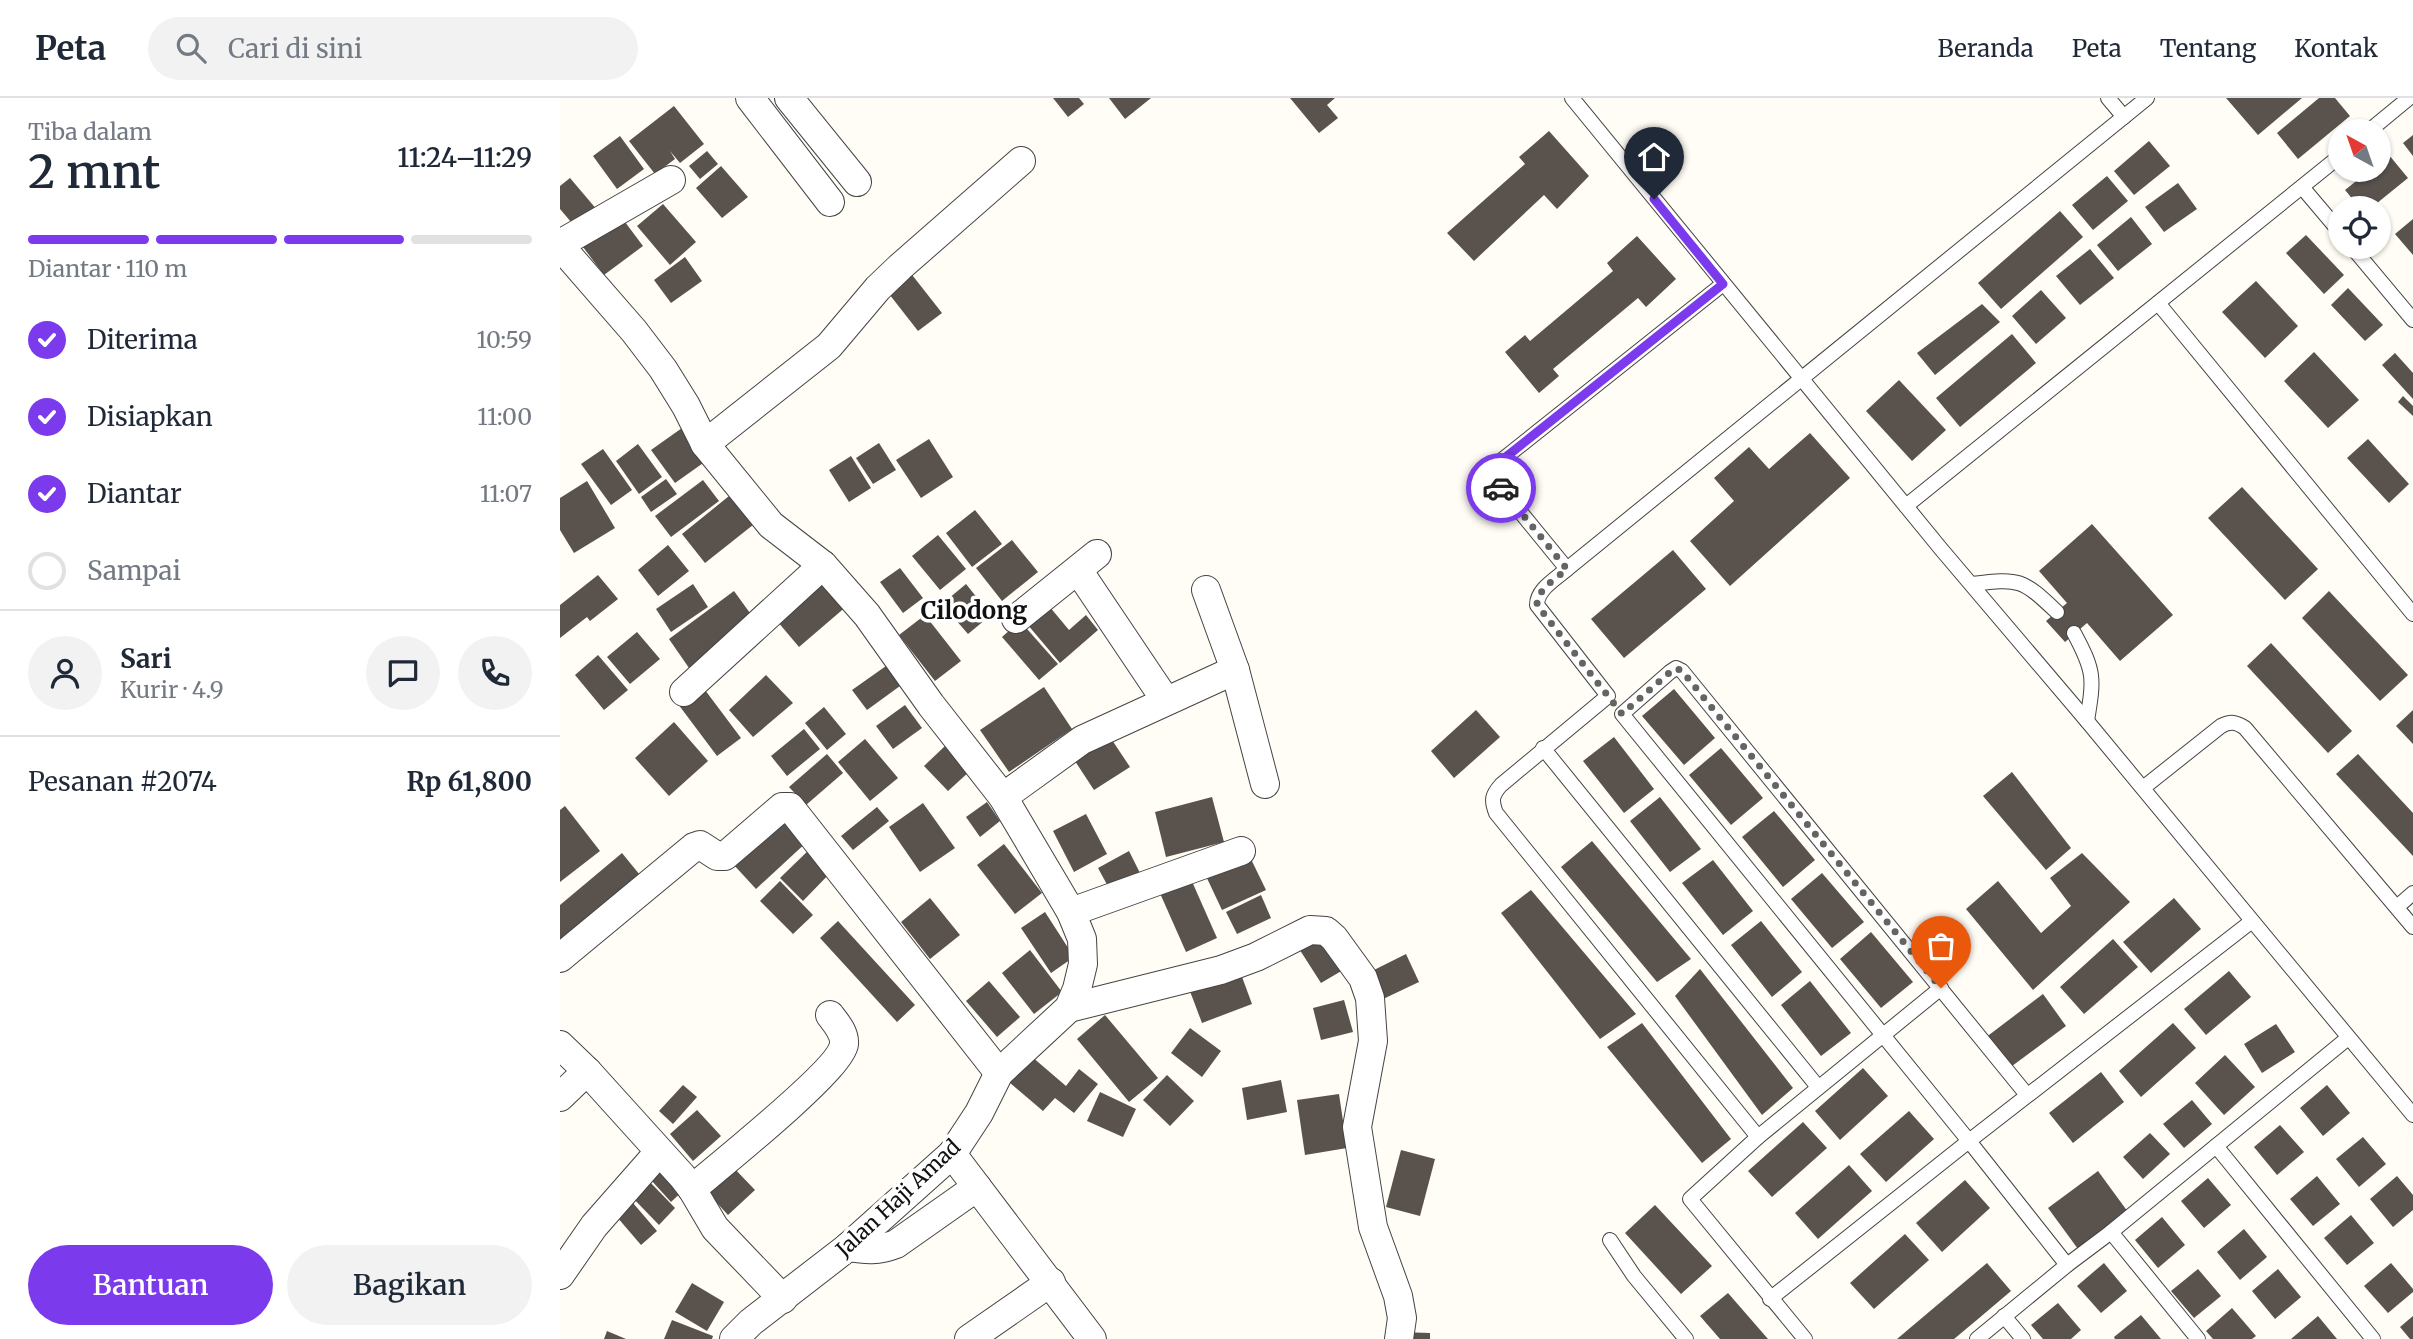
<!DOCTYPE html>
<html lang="id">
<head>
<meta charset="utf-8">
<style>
	:root { --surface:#fff; --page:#f2f2f3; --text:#1f2937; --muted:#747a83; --line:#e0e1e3; --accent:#7c3aed }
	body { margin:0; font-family:Merriweather,serif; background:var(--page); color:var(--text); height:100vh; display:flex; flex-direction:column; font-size:26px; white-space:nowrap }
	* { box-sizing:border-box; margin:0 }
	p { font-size:23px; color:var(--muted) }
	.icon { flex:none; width:38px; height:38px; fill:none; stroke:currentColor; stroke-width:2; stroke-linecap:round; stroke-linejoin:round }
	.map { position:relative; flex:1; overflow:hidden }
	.drawer { display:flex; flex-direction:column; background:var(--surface); width:560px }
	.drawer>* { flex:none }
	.needle { width:46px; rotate:320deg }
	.tools { position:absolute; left:1768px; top:21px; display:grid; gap:14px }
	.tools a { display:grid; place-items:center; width:63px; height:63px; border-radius:50%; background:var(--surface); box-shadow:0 2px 5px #0004; font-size:35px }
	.pin { position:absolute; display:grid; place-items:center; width:60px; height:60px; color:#fff; margin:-72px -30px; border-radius:50% 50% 50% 0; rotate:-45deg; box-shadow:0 0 7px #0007 }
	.pin .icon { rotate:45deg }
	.courier { position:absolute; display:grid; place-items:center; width:70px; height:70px; margin:-35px; border:5px solid #7c3aed; border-radius:50%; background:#fff; color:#222; box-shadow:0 2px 9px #0007 }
	.head em { font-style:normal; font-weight:600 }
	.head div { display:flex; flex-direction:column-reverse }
	.head { display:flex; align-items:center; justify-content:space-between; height:119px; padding:0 28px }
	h1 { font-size:46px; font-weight:600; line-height:52px }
	.bar { display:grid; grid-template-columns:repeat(4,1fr); gap:10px 7px; align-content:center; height:84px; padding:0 28px }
	.bar i { height:9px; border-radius:5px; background:var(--line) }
	.bar .active { background:var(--accent) }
	.bar p { grid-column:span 4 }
	.line { display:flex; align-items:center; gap:18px; padding:0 28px; border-top:2px solid var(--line) }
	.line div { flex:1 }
	.round { display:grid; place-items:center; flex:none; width:74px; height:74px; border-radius:37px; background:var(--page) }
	ol { padding:0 28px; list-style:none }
	li { display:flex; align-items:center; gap:21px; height:77px }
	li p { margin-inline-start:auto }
	li .icon { padding:7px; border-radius:50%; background:var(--accent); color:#fff; stroke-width:4 }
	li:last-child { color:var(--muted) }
	li i { width:38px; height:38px; border:4px solid var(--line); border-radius:50% }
	.cta { display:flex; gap:14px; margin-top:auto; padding:14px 28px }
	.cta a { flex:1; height:80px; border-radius:42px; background:var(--accent); color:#fff; font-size:28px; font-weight:600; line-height:80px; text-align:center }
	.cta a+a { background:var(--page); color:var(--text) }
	header { display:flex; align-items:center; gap:42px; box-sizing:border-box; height:98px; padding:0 35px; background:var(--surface); border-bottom:2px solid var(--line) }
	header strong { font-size:33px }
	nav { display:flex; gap:38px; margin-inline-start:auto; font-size:24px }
	.search { width:490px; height:63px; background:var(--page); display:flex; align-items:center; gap:18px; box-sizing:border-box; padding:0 24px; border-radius:38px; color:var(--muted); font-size:26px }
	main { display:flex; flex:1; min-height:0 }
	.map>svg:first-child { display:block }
</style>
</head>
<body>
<header>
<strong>Peta</strong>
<div class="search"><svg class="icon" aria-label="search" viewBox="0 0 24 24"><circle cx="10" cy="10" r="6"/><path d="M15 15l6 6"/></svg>Cari di sini</div>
<nav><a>Beranda</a><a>Peta</a><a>Tentang</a><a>Kontak</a></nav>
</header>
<main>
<section class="drawer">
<div class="head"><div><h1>2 mnt</h1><p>Tiba dalam</p></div><em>11:24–11:29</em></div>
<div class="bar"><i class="active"></i><i class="active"></i><i class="active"></i><i></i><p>Diantar · 110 m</p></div>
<ol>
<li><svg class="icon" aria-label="check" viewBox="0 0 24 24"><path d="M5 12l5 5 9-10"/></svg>Diterima<p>10:59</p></li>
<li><svg class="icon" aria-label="check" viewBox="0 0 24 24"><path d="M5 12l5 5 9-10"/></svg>Disiapkan<p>11:00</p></li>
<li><svg class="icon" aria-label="check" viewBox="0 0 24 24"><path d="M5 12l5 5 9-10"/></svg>Diantar<p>11:07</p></li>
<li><i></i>Sampai</li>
</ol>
<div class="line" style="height:126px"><a class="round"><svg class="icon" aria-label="person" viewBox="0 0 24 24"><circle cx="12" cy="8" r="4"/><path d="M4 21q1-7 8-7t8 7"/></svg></a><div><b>Sari</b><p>Kurir · 4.9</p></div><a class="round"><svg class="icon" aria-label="chat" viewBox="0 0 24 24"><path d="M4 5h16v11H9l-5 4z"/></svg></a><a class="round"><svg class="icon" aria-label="phone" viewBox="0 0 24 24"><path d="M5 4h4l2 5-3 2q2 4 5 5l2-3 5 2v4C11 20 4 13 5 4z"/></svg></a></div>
<div class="line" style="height:91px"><div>Pesanan #2074</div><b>Rp 61,800</b></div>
<div class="cta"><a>Bantuan</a><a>Bagikan</a></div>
</section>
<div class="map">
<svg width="1853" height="1241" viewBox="0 0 1853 1241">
	<rect width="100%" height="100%" fill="#fffdf5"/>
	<!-- building -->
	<g fill="#5a524d">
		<path d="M493,0H519L524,6L508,19Z"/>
		<path d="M549,0H591L565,21Z"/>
		<path d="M730,0H775L767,7L778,20L759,35Z"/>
		<path d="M1666,0H1742L1698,37Z"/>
		<path d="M1759,0H1775L1790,18L1738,61L1717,35Z"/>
		<path d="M114,8L144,46L120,65L110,53L115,61L95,76L69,43Z"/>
		<path d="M989,33L1029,78L997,111L984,97L914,163L887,135L965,66L959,59Z"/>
		<path d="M1853,37V58L1843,45Z"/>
		<path d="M60,38L84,71L57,91L33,58Z"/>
		<path d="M1589,43L1610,68L1574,97L1554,73Z"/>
		<path d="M147,53L158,66L140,81L129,68Z"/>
		<path d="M1829,57L1848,80L1811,110H1800L1785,92L1810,72H1818V65Z"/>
		<path d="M161,68L188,99L162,120L136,90Z"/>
		<path d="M1547,78L1568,103L1533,132L1512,107Z"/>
		<path d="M10,80L38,113L17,131L0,111V88Z"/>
		<path d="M1618,85L1637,111L1604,134L1585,109Z"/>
		<path d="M103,106L136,144L110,167L77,128Z"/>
		<path d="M1500,113L1523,139L1441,211L1418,185Z"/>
		<path d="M1571,119L1592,146L1558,173L1537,147Z"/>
		<path d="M62,120L83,148L44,177L23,149Z"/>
		<path d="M1853,121V157L1835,136Z"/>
		<path d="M1746,137L1784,177L1764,196L1726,155Z"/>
		<path d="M1077,138L1116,181L1086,209L1078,200L993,271L999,278L979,295L945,254L965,237L970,243L1053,173L1047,165Z"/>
		<path d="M1530,151L1554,180L1520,207L1496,178Z"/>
		<path d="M125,159L142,183L111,205L94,182Z"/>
		<path d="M349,173L382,215L358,233L326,192Z"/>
		<path d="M1696,183L1738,228L1705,260L1662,214Z"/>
		<path d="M1788,190L1823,227L1805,243L1771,207Z"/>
		<path d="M1481,192L1506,220L1476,246L1452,218Z"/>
		<path d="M1422,206L1440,224L1375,277L1357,255Z"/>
		<path d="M1452,236L1476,265L1400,329L1376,300Z"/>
		<path d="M1754,254L1799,302L1768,330L1724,283Z"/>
		<path d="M1835,255L1853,275V301L1822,267Z"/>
		<path d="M1339,282L1386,332L1352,363L1306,313Z"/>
		<path d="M1843,298L1853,308V318L1838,304Z"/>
		<path d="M122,330L146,363L115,385L91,352Z"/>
		<path d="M1250,335L1290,380L1170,488L1130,443L1174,403L1154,380L1189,349L1209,371Z"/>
		<path d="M369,341L393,379L361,400L336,362Z"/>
		<path d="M1808,341L1849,386L1829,405L1787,360Z"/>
		<path d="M319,345L336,372L313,386L296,360Z"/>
		<path d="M78,346L102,379L79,396L56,363Z"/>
		<path d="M43,351L72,392L51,407L21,366Z"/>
		<path d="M291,358L311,390L289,404L269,372Z"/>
		<path d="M106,381L117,396L91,414L81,399Z"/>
		<path d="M143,382L159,403L111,439L95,418Z"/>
		<path d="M27,383L55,430L14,455L0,432V400Z"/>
		<path d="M1682,389L1758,471L1725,502L1648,420Z"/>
		<path d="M174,394L198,423L145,465L122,436Z"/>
		<path d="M415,412L442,446L412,469L386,435Z"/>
		<path d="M1532,426L1613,517L1560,563L1527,525L1505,544L1486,523L1507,505L1479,473Z"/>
		<path d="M378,437L406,471L380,492L352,458Z"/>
		<path d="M452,442L478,474L442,503L416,470Z"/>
		<path d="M108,447L129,473L98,498L78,472Z"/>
		<path d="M1113,452L1146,491L1064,560L1031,521Z"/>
		<path d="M340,470L363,500L343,515L320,484Z"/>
		<path d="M262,475L288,507L239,549L212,517Z"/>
		<path d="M38,477L58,501L30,523L27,519L0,540V507Z"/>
		<path d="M133,486L148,509L111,534L96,511Z"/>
		<path d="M406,486L431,517L408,536L382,506Z"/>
		<path d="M174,493L195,522L129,570L109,541Z"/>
		<path d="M1769,493L1848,577L1820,603L1742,520Z"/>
		<path d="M484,502L509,532L526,517L538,532L500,565L462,520Z"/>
		<path d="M365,517L401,563L375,583L339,537Z"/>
		<path d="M460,523L498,566L479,582L442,539Z"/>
		<path d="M77,534L100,561L70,586L47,559Z"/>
		<path d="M1711,545L1792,633L1768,655L1687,568Z"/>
		<path d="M38,557L68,592L44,612L15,577Z"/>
		<path d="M326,568L340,588L307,612L292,592Z"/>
		<path d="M206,577L233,605L193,639L169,612Z"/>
		<path d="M142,588L181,640L157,658L118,606Z"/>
		<path d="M484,589L512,631L449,674L420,632Z"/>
		<path d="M1114,591L1155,640L1124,667L1082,618Z"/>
		<path d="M345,607L362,630L333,651L316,628Z"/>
		<path d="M264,609L286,636L267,652L245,625Z"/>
		<path d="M916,612L940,639L894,680L871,653Z"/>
		<path d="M1853,612V646L1836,628Z"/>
		<path d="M114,624L148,663L109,698L75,660Z"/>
		<path d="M244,631L260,651L227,678L211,658Z"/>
		<path d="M546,633L570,669L534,692L511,657Z"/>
		<path d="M1054,639L1094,691L1064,715L1023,663Z"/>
		<path d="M305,641L338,680L310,703L278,664Z"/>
		<path d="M385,648L410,673L388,693L364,668Z"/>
		<path d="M1161,650L1203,700L1171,727L1129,677Z"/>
		<path d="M267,656L283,675L246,707L229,689Z"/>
		<path d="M1798,656L1853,715V758L1776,676Z"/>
		<path d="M1452,674L1511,750L1486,772L1423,698Z"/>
		<path d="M652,699L664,744L606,759L595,714Z"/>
		<path d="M1100,699L1141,751L1110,774L1070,723Z"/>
		<path d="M427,704L440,723L420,739L406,719Z"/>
		<path d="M363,705L395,750L360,774L329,729Z"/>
		<path d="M5,708L40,753L0,784V712Z"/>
		<path d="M317,709L329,723L293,752L281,738Z"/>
		<path d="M1214,713L1255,762L1223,789L1182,739Z"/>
		<path d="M526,716L547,756L514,774L493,733Z"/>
		<path d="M226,717L249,742L196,791L173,766Z"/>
		<path d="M1032,743L1131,861L1097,884L1001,769Z"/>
		<path d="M444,746L482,795L455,816L417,767Z"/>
		<path d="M254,747L276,769L243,803L220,780Z"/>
		<path d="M569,753L580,775L550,792L538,770Z"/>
		<path d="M62,755L84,782L0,852V807Z"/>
		<path d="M688,755L706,792L662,812L645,776Z"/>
		<path d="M1522,755L1570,804L1473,892L1406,811L1438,783L1481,835L1511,808L1490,780Z"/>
		<path d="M1153,762L1193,813L1163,837L1122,785Z"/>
		<path d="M1262,775L1304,824L1272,850L1231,801Z"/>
		<path d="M630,779L657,840L626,854L599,793Z"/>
		<path d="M220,783L253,817L233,836L200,803Z"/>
		<path d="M971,792L1076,916L1040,941L941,815Z"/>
		<path d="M701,797L711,820L677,836L666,814Z"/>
		<path d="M370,800L400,837L370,861L341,824Z"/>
		<path d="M1614,800L1641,831L1591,875L1563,844Z"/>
		<path d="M485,814L514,859L491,875L461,830Z"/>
		<path d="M278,823L355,907L337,924L260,840Z"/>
		<path d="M1201,823L1242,874L1212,899L1171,847Z"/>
		<path d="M759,832L783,872L761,885L736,846Z"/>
		<path d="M1311,834L1353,884L1321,910L1280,861Z"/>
		<path d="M1553,841L1578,869L1524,916L1500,889Z"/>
		<path d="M470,852L502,894L474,916L442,875Z"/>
		<path d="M846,856L859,884L821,902L808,875Z"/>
		<path d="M678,868L692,906L642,925L628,888Z"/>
		<path d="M1140,871L1233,990L1202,1017L1115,898Z"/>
		<path d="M1669,873L1691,899L1646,937L1624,911Z"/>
		<path d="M429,883L460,919L437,939L406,903Z"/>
		<path d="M1250,883L1291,935L1261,958L1221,907Z"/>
		<path d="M1483,896L1506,928L1448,971L1425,940Z"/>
		<path d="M784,902L793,934L761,942L753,910Z"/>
		<path d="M545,917L598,980L569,1004L517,941Z"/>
		<path d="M1082,925L1171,1041L1142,1065L1047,949Z"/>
		<path d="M1613,925L1636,950L1581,999L1559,973Z"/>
		<path d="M1716,926L1735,954L1702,975L1684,946Z"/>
		<path d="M630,930L661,953L642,979L611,955Z"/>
		<path d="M464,952L506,988L519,971L538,986L514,1015L495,1000L483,1013L442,978Z"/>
		<path d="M1665,957L1695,989L1664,1017L1635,985Z"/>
		<path d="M1303,970L1328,998L1280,1042L1255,1013Z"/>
		<path d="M1541,974L1564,1004L1513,1045L1489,1015Z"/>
		<path d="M607,977L634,1003L610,1028L583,1002Z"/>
		<path d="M721,982L727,1014L687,1022L682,990Z"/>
		<path d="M123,987L137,999L113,1026L99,1013Z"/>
		<path d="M1767,987L1790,1015L1763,1038L1740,1010Z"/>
		<path d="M540,994L576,1011L563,1039L527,1023Z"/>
		<path d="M779,996L787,1050L745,1057L737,1002Z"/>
		<path d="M1632,1002L1652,1026L1624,1050L1603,1026Z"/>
		<path d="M137,1012L161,1038L133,1063L110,1036Z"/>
		<path d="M1349,1013L1374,1041L1326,1084L1300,1056Z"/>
		<path d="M1243,1024L1267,1050L1212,1099L1188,1073Z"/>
		<path d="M1720,1027L1744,1054L1717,1077L1694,1049Z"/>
		<path d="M1590,1035L1610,1056L1583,1081L1563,1059Z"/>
		<path d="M1803,1039L1826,1066L1799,1089L1776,1061Z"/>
		<path d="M841,1052L875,1061L860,1118L826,1109Z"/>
		<path d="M171,1067L195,1092L168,1117L144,1091Z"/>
		<path d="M1289,1067L1312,1093L1258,1141L1235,1115Z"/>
		<path d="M107,1068L127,1089L111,1104L91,1082Z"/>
		<path d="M1538,1073L1568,1114L1518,1151L1488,1110Z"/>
		<path d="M1757,1078L1780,1106L1753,1128L1730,1101Z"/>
		<path d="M1837,1078L1853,1097V1112L1833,1129L1810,1101Z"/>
		<path d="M1648,1080L1671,1107L1644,1130L1621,1103Z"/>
		<path d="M87,1081L115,1110L99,1127L70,1097Z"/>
		<path d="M1405,1082L1430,1110L1382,1154L1356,1125Z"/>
		<path d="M73,1105L97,1133L81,1147L57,1119Z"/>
		<path d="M1095,1107L1152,1168L1121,1196L1065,1135Z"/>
		<path d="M1791,1117L1814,1145L1787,1167L1764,1140Z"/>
		<path d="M1602,1119L1625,1147L1598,1170L1575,1142Z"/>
		<path d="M1684,1131L1707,1159L1680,1182L1657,1154Z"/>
		<path d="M1345,1136L1369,1162L1314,1211L1290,1185Z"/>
		<path d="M1427,1165L1451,1193L1418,1221L1394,1241H1337Z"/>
		<path d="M1544,1165L1567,1193L1541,1215L1517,1188Z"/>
		<path d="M1831,1165L1853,1191V1194L1828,1215L1804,1188Z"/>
		<path d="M1638,1171L1661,1198L1634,1220L1611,1193Z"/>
		<path d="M1718,1171L1741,1199L1715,1221L1692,1193Z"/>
		<path d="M132,1185L164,1204L147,1233L115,1214Z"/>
		<path d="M1168,1195L1208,1241H1160L1140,1218Z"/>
		<path d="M1498,1205L1521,1232L1511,1241H1483L1471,1227Z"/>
		<path d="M1672,1210L1696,1238L1692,1241H1653L1646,1233Z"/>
		<path d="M1581,1217L1601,1241H1555L1554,1239Z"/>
		<path d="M1758,1218L1777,1241H1731Z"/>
		<path d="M1853,1218V1241H1850L1840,1229Z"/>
		<path d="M112,1222L153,1238L152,1241H104Z"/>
		<path d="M47,1233L66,1241H44Z"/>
		<path d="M841,1234L870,1235V1241H841Z"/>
	</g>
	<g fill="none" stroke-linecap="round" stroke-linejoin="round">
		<!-- lane casing -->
		<g stroke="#444" stroke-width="16">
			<g id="lane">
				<path d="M1012,0L1381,451L1527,623L1853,1017"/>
				<path d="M1548,0L1564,19"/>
				<path d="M1809,33L1849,0"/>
				<path d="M1742,89L1780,134"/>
				<path d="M1792,149L1853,222"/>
				<path d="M1163,186L942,362L935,371L936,379L940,389L1007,471C996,481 977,491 977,507L1048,598L941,687C932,697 931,702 936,715L1198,1039"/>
				<path d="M1598,205L1853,516"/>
				<path d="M1346,408L1780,58"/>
				<path d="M1007,471L1587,0"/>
				<path d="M1412,486C1460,480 1462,481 1497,514"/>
				<path d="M1514,535C1535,574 1534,580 1527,623"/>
				<path d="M983,650L1258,989"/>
				<path d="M1583,690L1661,628C1671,623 1676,624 1685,630L1853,829"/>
				<path d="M1837,809L1853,795"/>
				<path d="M1467,997L1122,573L1116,570L1110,574L1062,616L1409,1043L1692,823"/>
				<path d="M1656,1048L1813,1241"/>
				<path d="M1551,1134L1638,1241"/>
				<path d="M1050,1142L1074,1178L1126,1241"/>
				<path d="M1210,1201L1409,1043L1507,1167L1551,1134L1788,940"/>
				<path d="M1444,1218L1463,1241"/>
				<path d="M1245,1241L1130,1101L1198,1039L1381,890"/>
				<path d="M1417,1241L1507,1167"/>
			</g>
		</g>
		<!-- street casing -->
		<g stroke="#444" stroke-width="30">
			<g id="street">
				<path d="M190,0L270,104"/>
				<path d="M229,0L297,84"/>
				<path d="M0,146L111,82"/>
				<path d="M0,148L74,233L103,271L126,308L145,346L211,427L263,467L307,517L371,607L443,699L511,814L522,841L523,866L517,891L509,910L439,975L419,1015L392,1056L288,1149L191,1224L174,1241"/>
				<path d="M145,346L269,248L318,190L340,169L461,63"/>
				<path d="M518,472L606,603"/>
				<path d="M646,492L675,572"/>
				<path d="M456,521L537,456"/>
				<path d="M124,594L263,467"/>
				<path d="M443,699L522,642L675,572L705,686"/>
				<path d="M511,814L681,753"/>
				<path d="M0,860L134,749L140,747L157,758H165L222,709H230L439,975"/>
				<path d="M509,910L661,872L696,859L750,832L766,833L774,840L803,880L810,900L813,943L797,1029L813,1129L838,1198L842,1220L839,1241"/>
				<path d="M0,947L27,973L122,1078L132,1091L155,1130L223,1201"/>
				<path d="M0,999L27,973"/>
				<path d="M392,1056L532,1241"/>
				<path d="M132,1091C158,1069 281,971 284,946C285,935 276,925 270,917"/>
				<path d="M288,1149C306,1152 318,1153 336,1146L417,1089"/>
				<path d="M0,1177L34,1128L99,1054"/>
				<path d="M409,1241L491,1184"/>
			</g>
		</g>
		<!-- lane -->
		<use href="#lane" stroke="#fff" stroke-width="14"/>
		<!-- street -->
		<use href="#street" stroke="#fff" stroke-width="28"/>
	</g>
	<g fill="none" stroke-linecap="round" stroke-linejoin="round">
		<!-- done -->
		<path stroke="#646461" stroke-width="7" stroke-dasharray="0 12.6" d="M941,390L1007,471C996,481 977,491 977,507L1062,616L1110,574L1116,570L1122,573L1381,890"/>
		<!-- route -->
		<path stroke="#7c3aed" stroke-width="9" d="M941,390L936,379L935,371L942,362L1163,186L1094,101"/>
	</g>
	<g text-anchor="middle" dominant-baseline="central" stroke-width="7" stroke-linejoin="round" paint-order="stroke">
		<!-- street labels -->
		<g font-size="21" fill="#111" stroke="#fff">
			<text transform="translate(338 1100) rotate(-43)">Jalan Haji Amad</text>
		</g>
		<!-- quarter labels -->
		<g font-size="24" font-weight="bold" fill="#111" stroke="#fff">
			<text x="414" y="512">Cilodong</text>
		</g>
	</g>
</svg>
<div class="tools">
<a><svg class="needle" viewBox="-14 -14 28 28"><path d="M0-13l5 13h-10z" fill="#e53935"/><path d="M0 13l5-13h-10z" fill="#747a83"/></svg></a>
<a><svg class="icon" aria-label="locate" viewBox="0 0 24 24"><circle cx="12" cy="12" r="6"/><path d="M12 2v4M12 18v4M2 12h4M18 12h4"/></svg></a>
</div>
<div class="pin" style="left:1381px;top:890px;background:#ea580c"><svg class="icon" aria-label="bag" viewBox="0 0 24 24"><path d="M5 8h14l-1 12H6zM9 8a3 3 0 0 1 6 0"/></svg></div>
<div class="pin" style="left:1094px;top:101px;background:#1f2937"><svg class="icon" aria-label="home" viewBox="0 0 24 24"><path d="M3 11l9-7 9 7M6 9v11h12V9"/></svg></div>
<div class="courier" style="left:941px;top:390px"><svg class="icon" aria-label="car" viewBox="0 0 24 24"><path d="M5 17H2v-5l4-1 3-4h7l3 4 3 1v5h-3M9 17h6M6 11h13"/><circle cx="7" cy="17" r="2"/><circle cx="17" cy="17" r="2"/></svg></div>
</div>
</main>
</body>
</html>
